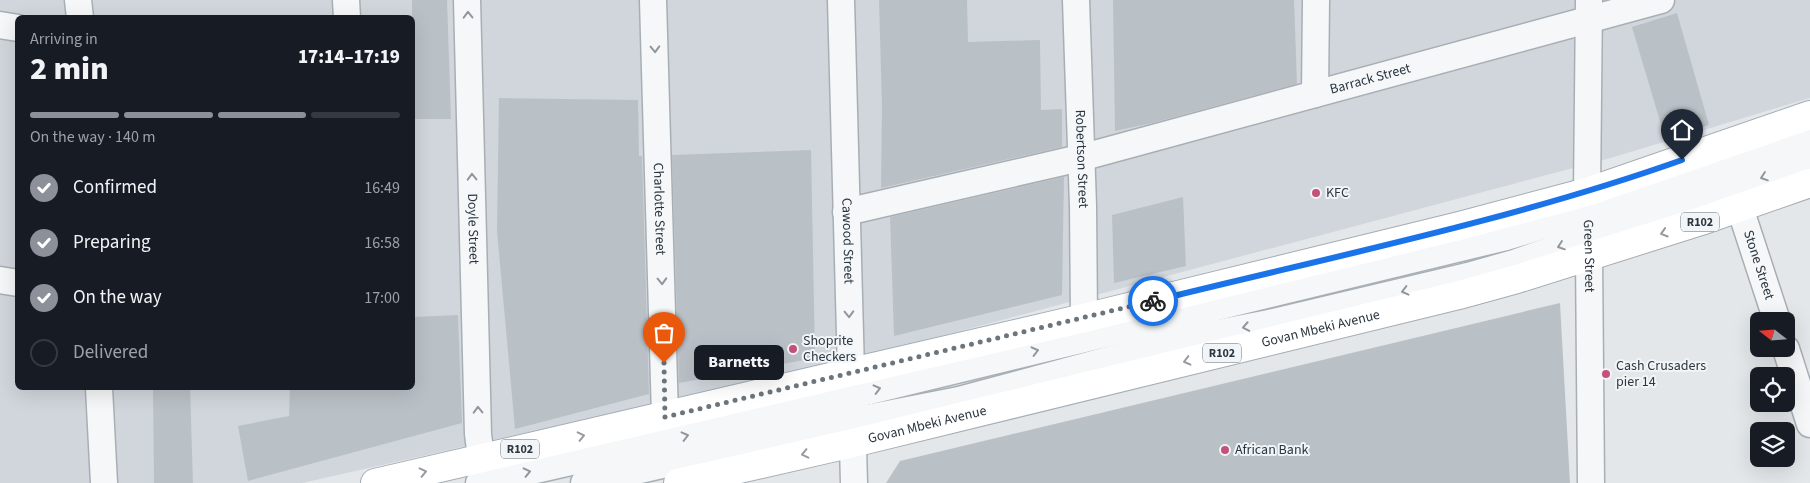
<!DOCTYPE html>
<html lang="en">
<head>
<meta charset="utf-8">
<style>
	:root { --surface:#171b24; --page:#242831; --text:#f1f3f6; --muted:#9ea1a6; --line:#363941; --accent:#8c9099 }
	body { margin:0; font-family:"Source Sans 3",sans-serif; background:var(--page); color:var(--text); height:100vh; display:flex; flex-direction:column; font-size:19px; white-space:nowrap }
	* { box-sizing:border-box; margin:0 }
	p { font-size:16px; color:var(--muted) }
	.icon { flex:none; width:28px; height:28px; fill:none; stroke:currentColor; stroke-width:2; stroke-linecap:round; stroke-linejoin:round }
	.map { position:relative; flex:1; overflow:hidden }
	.side { position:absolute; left:15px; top:15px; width:400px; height:375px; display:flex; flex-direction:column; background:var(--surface); border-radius:8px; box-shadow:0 5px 20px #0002 }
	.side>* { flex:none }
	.needle { width:32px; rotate:287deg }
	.fabs { position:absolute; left:1750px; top:312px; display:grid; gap:10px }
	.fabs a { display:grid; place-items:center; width:45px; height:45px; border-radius:8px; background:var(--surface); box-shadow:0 5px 20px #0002; font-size:25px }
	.pin { position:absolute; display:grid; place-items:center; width:42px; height:42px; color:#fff; margin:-51px -21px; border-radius:50% 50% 50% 0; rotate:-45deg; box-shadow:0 0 5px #0007 }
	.pin .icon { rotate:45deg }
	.courier { position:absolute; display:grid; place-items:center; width:50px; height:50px; margin:-25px; border:4px solid #1a73e8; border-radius:50%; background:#fff; color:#222; box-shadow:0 1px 6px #0007 }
	.bubble { position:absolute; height:35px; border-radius:8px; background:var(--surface); box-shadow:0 5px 20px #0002; font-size:16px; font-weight:800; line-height:35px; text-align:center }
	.overview em { font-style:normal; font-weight:800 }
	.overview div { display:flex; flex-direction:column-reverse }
	.overview { display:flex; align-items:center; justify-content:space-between; height:85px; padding:0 15px }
	h1 { font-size:32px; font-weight:800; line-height:38px }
	.bar { display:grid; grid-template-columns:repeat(4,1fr); gap:8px 5px; align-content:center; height:60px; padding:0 15px }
	.bar i { height:6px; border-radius:4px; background:var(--line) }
	.bar .on { background:var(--accent) }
	.bar p { grid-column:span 4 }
	ol { padding:0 15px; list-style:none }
	li { display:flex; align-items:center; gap:15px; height:55px }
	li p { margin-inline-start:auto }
	li .icon { padding:5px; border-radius:50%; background:var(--accent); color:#fff; stroke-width:4 }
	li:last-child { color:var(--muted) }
	li i { width:28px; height:28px; border:2px solid var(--line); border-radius:50% }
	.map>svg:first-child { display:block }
</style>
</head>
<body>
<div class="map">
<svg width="1810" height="483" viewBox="0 0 1810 483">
	<rect width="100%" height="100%" fill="#e3e7ea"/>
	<!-- built -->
	<path fill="#d1d6dc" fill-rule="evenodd" d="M0,0H1810V98L1607,159L855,359L302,483H0ZM18,18H412V388H18Z"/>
	<!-- building -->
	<g fill="#bac1c6">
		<path d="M412,0H447L451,119H412Z"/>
		<path d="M879,0H967L968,42L1040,40L1041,110L1062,109V147L881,188L882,107Z"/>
		<path d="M1113,0H1294L1297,84L1152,123L1115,131Z"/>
		<path d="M1677,13L1709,125L1665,138L1632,27Z"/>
		<path d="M499,98L638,100L639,156H642L649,394L515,429L497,231Z"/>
		<path d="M811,150L815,358L679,383L672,155Z"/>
		<path d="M1064,177L1062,295L894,336L890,217Z"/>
		<path d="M1183,197L1186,266L1114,283L1112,215Z"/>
		<path d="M1560,303L1570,483H886L900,461Z"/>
		<path d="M458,315L462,423L248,481L238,426L289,416L290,388H412V317Z"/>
		<path d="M153,388H190L193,483H154Z"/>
	</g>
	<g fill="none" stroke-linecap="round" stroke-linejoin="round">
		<!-- minor casing -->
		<g stroke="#a8afb4" stroke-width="29">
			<g id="minor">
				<path d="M78,0L80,18"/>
				<path d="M346,0L347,18"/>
				<path id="s1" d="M467,0L478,434L481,458"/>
				<path id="s2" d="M653,0L665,417"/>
				<path id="s3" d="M841,0L854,483"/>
				<path id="s4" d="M1076,0L1083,206L1084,318"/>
				<path id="s5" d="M1589,0L1587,192L1589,256L1591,483"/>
				<path d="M0,25L18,28"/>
				<path d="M1315,94L1316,0"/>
				<path id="s6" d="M1740,208L1777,321"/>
				<path id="s7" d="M846,212L1080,158L1661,0"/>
				<path d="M0,280L18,283"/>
				<path d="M1786,349L1810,424"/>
				<path d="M99,388L104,483"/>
				<path d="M479,483L667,440L1506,237L1671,187L1810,138"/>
				<path d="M584,483L852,421L959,400L1182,340L1269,323L1468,276L1514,263L1810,160"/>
			</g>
		</g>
		<!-- major casing -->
		<g stroke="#a3adb5" stroke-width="30">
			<g id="major">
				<path d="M375,483L1084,318L1459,226L1587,192L1810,115"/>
				<path id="s8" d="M678,483L853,443L1459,295L1517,279L1701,221L1810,183"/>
			</g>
		</g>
		<!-- minor -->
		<use href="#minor" stroke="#f5f7f8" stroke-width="26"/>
		<!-- major -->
		<use href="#major" stroke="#fff" stroke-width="28"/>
	</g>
	<!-- one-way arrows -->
	<defs><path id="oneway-chevron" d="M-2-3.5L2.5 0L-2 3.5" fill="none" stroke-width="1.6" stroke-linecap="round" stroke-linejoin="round" transform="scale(1.25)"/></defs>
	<g stroke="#90979c">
		<use href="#oneway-chevron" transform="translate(468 15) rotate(-91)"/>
		<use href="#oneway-chevron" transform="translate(655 49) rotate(88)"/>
		<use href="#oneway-chevron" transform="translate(472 177) rotate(-91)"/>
		<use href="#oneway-chevron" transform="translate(1764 177) rotate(161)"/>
		<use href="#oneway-chevron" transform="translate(1561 246) rotate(161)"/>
		<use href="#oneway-chevron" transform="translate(662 281) rotate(88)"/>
		<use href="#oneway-chevron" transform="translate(1405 291) rotate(166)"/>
		<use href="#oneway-chevron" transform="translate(849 314) rotate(88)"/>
		<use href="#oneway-chevron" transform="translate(1246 327) rotate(169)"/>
		<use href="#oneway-chevron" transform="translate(1035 351) rotate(-14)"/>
		<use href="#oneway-chevron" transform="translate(877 389) rotate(-14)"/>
		<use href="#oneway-chevron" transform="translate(478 410) rotate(-91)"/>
		<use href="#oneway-chevron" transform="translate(685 436) rotate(-14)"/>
		<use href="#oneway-chevron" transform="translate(527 472) rotate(-13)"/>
	</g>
	<g stroke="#969ba0">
		<use href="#oneway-chevron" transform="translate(1664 233) rotate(163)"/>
		<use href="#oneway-chevron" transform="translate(1187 361) rotate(166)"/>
		<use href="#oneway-chevron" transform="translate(581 436) rotate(-13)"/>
		<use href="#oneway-chevron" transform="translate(805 454) rotate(167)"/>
		<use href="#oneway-chevron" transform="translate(423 472) rotate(-13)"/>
	</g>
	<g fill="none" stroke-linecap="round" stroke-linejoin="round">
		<!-- done -->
		<path stroke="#6c757c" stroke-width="5" stroke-dasharray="0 9" d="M664,363L665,417L1153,301"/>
		<!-- route -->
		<path stroke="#1a73e8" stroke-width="6" d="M1153,301C1330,257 1510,221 1682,160"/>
	</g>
	<!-- markers -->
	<g fill="#c55178" stroke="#f2f5f7" stroke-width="2">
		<circle cx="1316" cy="193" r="5"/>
		<circle cx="793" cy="349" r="5"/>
		<circle cx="1606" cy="374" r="5"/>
		<circle cx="1225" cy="450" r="5"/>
	</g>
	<g text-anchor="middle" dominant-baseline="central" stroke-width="4" stroke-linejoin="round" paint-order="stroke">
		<!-- shield labels -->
		<g fill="#f2f5f7" stroke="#677078" stroke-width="1">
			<rect x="1681" y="212.5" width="38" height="19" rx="4"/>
			<rect x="1203" y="343.5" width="38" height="19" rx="4"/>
			<rect x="501" y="439.5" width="38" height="19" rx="4"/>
		</g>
		<g font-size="12" font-weight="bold" fill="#2c3741">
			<text x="1700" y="222">R102</text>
			<text x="1222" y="353">R102</text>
			<text x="520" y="449">R102</text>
		</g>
		<!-- street labels -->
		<g font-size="14" fill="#2c3741" stroke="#f2f5f7">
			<text stroke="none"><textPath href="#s7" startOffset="541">Barrack Street</textPath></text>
			<text stroke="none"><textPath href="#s4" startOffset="159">Robertson Street</textPath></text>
			<text stroke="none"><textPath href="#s2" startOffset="209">Charlotte Street</textPath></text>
			<text stroke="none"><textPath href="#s1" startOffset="229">Doyle Street</textPath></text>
			<text stroke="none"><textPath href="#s3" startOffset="241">Cawood Street</textPath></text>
			<text stroke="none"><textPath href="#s5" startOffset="256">Green Street</textPath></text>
			<text stroke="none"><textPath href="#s6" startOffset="60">Stone Street</textPath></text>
			<text stroke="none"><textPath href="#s8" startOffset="661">Govan Mbeki Avenue</textPath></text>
			<text stroke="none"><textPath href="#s8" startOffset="256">Govan Mbeki Avenue</textPath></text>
		</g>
		<!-- poi labels -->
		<g font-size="14" fill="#2c3741" stroke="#f2f5f7" text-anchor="start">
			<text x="1326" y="193">KFC</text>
			<text x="803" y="341">Shoprite<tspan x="803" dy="16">Checkers</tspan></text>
			<text x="1616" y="366">Cash Crusaders<tspan x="1616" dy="16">pier 14</tspan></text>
			<text x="1235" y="450">African Bank</text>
		</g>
	</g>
</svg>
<div class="fabs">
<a><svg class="needle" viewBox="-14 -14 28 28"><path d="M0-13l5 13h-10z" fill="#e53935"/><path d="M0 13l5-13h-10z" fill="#9ea1a6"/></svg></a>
<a><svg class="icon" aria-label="locate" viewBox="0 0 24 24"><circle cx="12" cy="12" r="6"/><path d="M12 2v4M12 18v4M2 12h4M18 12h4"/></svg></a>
<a><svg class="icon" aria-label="layers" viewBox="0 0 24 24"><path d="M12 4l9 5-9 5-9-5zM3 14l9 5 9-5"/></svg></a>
</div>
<div class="pin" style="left:664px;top:363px;background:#ea580c"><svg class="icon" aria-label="bag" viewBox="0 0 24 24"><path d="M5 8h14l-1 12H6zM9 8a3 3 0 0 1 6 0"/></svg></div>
<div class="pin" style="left:1682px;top:160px;background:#1f2937"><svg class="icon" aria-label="home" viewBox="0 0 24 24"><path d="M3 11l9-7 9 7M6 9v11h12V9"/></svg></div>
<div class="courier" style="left:1153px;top:301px"><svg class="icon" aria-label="bike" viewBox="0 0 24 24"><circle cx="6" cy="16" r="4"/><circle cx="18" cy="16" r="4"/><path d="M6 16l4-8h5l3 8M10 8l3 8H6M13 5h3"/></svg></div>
<div class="bubble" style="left:694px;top:345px;width:90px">Barnetts</div>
<section class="side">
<div class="overview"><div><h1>2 min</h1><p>Arriving in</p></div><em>17:14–17:19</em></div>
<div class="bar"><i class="on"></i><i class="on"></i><i class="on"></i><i></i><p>On the way · 140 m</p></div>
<ol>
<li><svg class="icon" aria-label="check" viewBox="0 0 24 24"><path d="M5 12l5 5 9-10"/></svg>Confirmed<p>16:49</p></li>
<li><svg class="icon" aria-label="check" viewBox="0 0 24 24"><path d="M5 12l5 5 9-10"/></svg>Preparing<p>16:58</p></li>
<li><svg class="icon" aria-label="check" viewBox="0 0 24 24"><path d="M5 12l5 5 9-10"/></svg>On the way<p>17:00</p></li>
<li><i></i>Delivered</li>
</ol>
</section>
</div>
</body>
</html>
